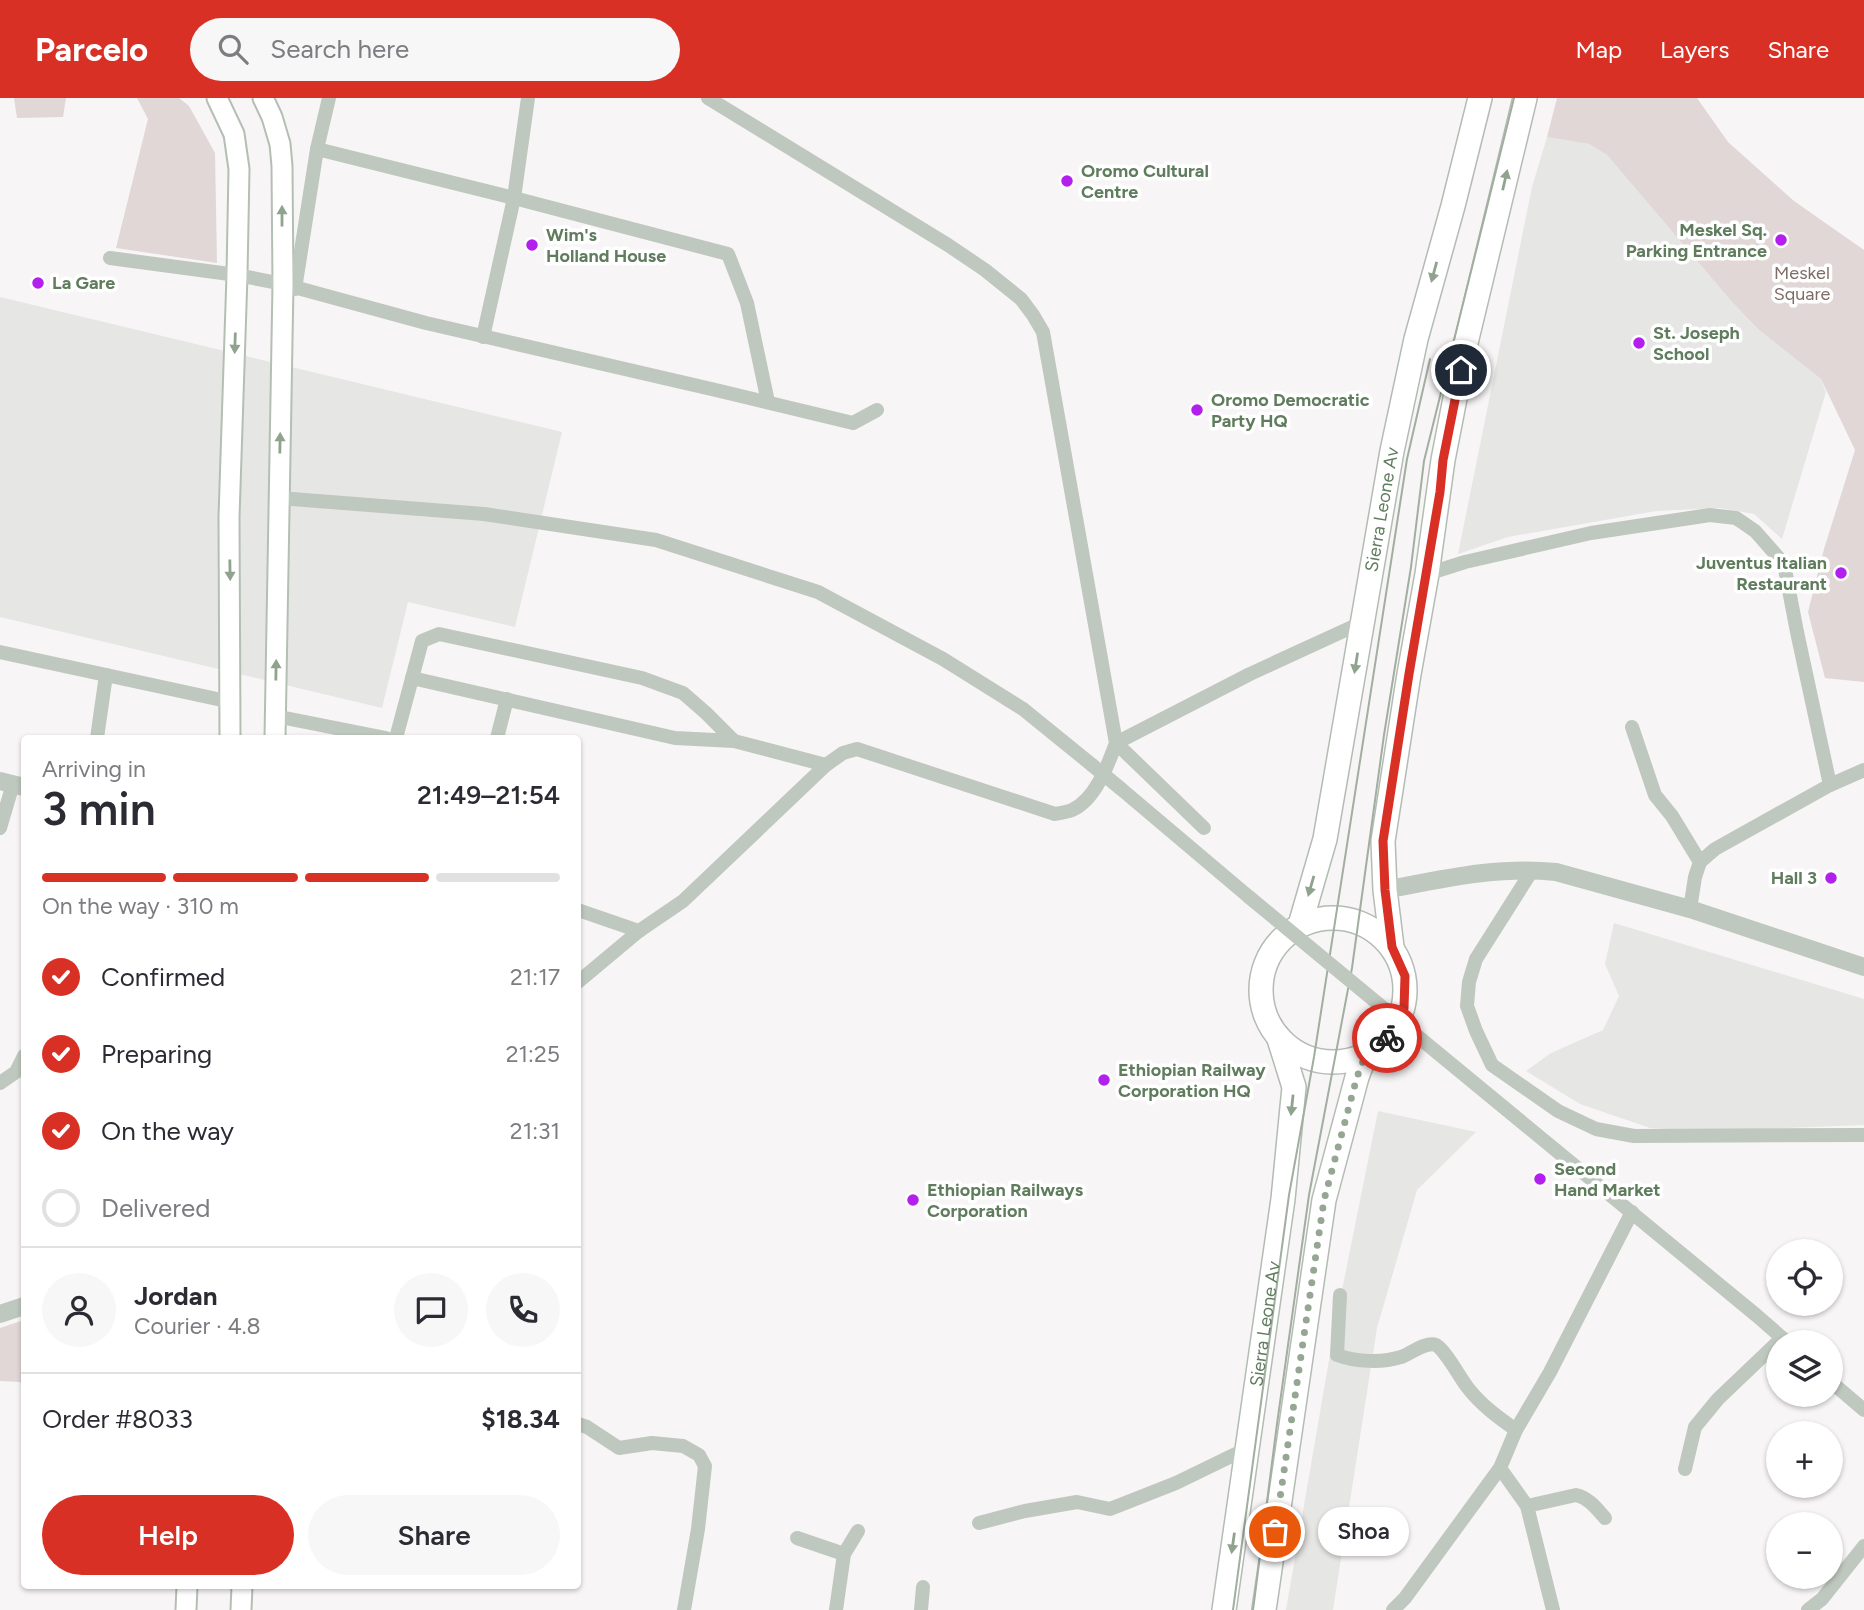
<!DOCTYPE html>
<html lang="en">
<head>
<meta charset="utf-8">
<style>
	:root { --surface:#fff; --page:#f7f7f7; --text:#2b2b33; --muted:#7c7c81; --line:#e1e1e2; --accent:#d93025 }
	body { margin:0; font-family:Figtree,sans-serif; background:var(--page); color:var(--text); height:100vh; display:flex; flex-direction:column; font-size:26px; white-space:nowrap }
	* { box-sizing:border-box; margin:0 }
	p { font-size:23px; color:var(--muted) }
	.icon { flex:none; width:38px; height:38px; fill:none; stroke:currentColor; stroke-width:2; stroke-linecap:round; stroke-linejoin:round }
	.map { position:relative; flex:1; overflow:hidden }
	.drawer { position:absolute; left:21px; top:637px; width:560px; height:854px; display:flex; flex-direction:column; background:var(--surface); border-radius:7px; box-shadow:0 2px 5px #0004 }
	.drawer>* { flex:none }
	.fabs { position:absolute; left:1766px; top:1141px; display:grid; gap:14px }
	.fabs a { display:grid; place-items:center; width:77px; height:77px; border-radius:50%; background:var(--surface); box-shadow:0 2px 5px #0004; font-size:35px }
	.pin { position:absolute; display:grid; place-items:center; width:60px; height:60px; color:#fff; margin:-30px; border:4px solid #fff; border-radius:50%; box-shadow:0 2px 7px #0007 }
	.courier { position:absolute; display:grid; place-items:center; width:70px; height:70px; margin:-35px; border:5px solid #d93025; border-radius:50%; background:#fff; color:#222; box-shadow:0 2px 9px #0007 }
	.bubble { position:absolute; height:49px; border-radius:24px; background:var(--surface); box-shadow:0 2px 5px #0004; font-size:23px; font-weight:600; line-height:49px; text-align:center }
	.summary em { font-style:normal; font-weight:600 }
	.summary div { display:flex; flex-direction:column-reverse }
	.summary { display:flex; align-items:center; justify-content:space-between; height:119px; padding:0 21px }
	h1 { font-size:46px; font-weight:600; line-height:52px }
	.bar { display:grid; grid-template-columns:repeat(4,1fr); gap:10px 7px; align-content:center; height:84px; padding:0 21px }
	.bar i { height:9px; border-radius:5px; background:var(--line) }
	.bar .active { background:var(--accent) }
	.bar p { grid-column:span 4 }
	.line { display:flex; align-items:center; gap:18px; padding:0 21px; border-top:2px solid var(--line) }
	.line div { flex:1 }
	.round { display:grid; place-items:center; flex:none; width:74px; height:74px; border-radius:37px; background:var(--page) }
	ol { padding:0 21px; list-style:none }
	li { display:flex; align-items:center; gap:21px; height:77px }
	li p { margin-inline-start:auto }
	li .icon { padding:7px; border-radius:50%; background:var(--accent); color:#fff; stroke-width:4 }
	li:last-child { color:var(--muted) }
	li i { width:38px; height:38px; border:4px solid var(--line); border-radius:50% }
	.action { display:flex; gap:14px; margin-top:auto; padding:14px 21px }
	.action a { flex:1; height:80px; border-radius:42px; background:var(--accent); color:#fff; font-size:28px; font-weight:600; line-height:80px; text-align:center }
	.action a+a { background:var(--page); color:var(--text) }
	header { display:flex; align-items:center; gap:42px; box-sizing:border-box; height:98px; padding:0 35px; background:var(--accent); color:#fff }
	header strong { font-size:33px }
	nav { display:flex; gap:38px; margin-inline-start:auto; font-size:24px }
	.search { width:490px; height:63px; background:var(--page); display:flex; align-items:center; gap:18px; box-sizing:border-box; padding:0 24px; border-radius:38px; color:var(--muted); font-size:26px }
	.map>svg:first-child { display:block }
</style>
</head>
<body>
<header>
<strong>Parcelo</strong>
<div class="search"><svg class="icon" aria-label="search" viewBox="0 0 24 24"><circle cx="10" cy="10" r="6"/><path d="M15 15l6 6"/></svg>Search here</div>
<nav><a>Map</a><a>Layers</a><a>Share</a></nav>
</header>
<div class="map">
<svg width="1864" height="1512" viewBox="0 0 1864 1512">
	<rect width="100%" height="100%" fill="#f8f5f7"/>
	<!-- built -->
	<g fill="#e6e6e5">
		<path d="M1547,39L1589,46L1607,57L1732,204L1759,232L1821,281L1826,294L1782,441L1754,416L1720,410L1656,413L1508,439L1458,456L1532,89Z"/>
		<path d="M0,199L562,334L515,529L408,504L382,610L0,519Z"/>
		<path d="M1614,825L1864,901V1027L1707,1033L1650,1030L1580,1006L1526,973L1551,955L1603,932L1619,898L1605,866Z"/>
		<path d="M1378,1013L1476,1034L1417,1092L1377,1230L1333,1512H1286L1335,1227Z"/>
	</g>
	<!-- green -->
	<g fill="#e0d7d6">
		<path d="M14,0H66L63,19L17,20Z"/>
		<path d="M137,0H179L189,8L215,55L217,165L116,150L148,21Z"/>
		<path d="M1557,0H1697L1728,44L1794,103L1864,152V584L1825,580L1808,514L1824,451L1855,352L1821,281L1759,232L1732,204L1607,57L1589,46L1547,39Z"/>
		<path d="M24,1222V1286L19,1284L0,1283V1230Z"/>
	</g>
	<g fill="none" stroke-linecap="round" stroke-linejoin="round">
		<!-- secondary casing -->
		<g stroke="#b4bfb3" stroke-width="23">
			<g id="secondary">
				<path d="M217,0L234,36L239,71L237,177L229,419L230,640"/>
				<path d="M263,0L272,19L280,46L282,68L283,186L275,640"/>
				<path d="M186,1512L187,1488"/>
				<path d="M241,1512L242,1488"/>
			</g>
		</g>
		<!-- primary casing -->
		<g stroke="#b3bcb2" stroke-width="26">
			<g id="primary">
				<circle cx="1333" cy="892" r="72"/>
				<path id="s1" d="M1300,827L1325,741L1392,353L1416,241L1453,108L1480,0"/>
				<path d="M1392,849L1385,792L1383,743L1409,576L1427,476L1443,362L1465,249L1525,0"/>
				<path id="s2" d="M1224,1512L1283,1101L1294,989L1279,941"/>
				<path d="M1264,1512L1324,1102L1357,979L1365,958"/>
			</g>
		</g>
		<!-- minor -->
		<g stroke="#bfc8be" stroke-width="14">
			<path d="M317,51L514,100L728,156L747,205L768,304"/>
			<path d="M110,160L237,177L283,186L426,225L720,293L853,325L877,312"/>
			<path d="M295,191L317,51L329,0"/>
			<path d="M483,239L514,100L528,0"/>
			<path d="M279,400L484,416L656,442L818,494L943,561L1023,611L1092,667"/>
			<path d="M1427,476L1465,464L1591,435L1710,417L1736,420L1755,433L1784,466L1797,534L1830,687"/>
			<path d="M0,554L231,604"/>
			<path d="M412,580L675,640L734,643L826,667"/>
			<path d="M275,618L386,640"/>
			<path d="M1632,629L1655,697L1672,718L1700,764"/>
			<path d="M97,640L106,577"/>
			<path d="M396,640L422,543L439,536L642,580L683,595L706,615L734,643"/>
			<path d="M497,640L507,601"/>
			<path d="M1120,690L1249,799"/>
			<path d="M0,730L13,686"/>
			<path d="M1204,730L1116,645L1250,576L1363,524"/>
			<path d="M1533,771L1476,861L1469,884L1467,908L1476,933L1492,967L1558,1013L1596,1031L1634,1038L1864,1037"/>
			<path d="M1690,811L1695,779L1700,764L1715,751L1830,687L1864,672"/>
			<path d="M578,812L639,833"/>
			<path d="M578,884L639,833L683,803L826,667L843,655L857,651L1055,716C1060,715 1067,714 1072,712C1095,702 1108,667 1116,645L1043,234L1033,217L1021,201L985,172L948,147L708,0"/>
			<path d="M1422,942L1756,1217L1787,1244"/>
			<path d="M0,985L16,974L24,958"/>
			<path d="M1340,1197L1337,1257C1356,1264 1382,1265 1401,1259C1410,1256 1426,1243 1436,1247C1446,1253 1460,1280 1468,1290C1481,1307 1499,1320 1516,1332"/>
			<path d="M1830,1283L1864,1312"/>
			<path d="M578,1326L587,1329L619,1350L652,1345L683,1348L699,1357L705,1368L698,1431L684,1512"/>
			<path d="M1500,1370L1527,1408L1553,1512"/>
			<path d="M1685,1371L1695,1329L1718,1301L1782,1240"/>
			<path d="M1527,1408L1576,1397C1589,1400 1597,1411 1605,1420"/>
			<path d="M979,1425L1025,1413L1077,1404L1110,1411L1176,1385L1246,1351"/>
			<path d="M797,1440L844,1456"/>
			<path d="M836,1512L844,1456L858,1433"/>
			<path d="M921,1512L923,1489"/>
			<path d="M1393,1512L1405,1500L1500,1370L1516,1332L1550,1274L1632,1114"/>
			<path d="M1808,1512L1822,1501L1864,1448"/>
		</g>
		<!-- tertiary -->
		<g stroke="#bfc8be" stroke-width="18">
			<path d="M0,683L24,689"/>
			<path d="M1385,792C1443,781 1497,768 1556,774L1690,811L1864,869"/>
			<path d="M0,1216L24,1208"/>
		</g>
		<!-- secondary -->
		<use href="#secondary" stroke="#fff" stroke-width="19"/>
		<!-- primary -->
		<use href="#primary" stroke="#fff" stroke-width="23"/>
		<!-- tram -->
		<g stroke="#a1aea0" stroke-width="2">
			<path d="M1233,1512L1289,1097L1314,959L1407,361L1430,261"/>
			<path d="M1253,1512L1277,1326L1309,1097L1352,870L1384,637L1411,469L1424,363L1514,0"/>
		</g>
		<!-- minor-bridge -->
		<g stroke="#bfc8be" stroke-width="14">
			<path d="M1092,667L1120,690"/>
			<path d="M1249,799L1422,942"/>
		</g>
	</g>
	<!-- one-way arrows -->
	<defs><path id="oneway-solid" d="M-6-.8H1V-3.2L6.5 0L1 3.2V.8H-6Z" transform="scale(1.75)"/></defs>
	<g fill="#8fa38e">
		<use href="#oneway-solid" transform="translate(1505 82) rotate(-77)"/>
		<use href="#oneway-solid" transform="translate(282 118) rotate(-90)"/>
		<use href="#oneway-solid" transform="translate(1434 174) rotate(105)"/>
		<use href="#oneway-solid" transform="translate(235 245) rotate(92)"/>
		<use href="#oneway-solid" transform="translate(280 345) rotate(-89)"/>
		<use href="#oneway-solid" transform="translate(230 472) rotate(89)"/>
		<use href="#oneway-solid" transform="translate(1356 565) rotate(99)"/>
		<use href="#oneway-solid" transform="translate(276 572) rotate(-89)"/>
		<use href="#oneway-solid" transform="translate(1311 788) rotate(106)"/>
		<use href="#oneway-solid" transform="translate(1292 1007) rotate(96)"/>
		<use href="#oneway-solid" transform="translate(1233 1445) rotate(98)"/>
	</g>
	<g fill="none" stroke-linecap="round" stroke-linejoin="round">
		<!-- done -->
		<path stroke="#95a693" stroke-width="7" stroke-dasharray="0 12.6" d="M1275,1434L1324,1102L1357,979L1365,958L1387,940"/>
		<!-- route -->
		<path stroke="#d93025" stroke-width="9" d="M1387,940L1390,938L1404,910L1405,878L1392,849L1385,792L1383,743L1409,576L1440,394L1443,362L1461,272"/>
	</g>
	<!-- markers -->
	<g fill="#b320ed" stroke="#fff" stroke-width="2.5">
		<circle cx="1067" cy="83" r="7"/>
		<circle cx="1781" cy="142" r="7"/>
		<circle cx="532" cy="147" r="7"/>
		<circle cx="38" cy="185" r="7"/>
		<circle cx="1639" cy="245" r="7"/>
		<circle cx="1197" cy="312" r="7"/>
		<circle cx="1841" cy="475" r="7"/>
		<circle cx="1831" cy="780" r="7"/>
		<circle cx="1104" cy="982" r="7"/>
		<circle cx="1540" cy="1081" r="7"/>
		<circle cx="913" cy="1102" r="7"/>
	</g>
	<g text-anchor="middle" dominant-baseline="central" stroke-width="7" stroke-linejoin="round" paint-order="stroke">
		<!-- poi labels -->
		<g font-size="18" font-weight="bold" fill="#5f7c5d" stroke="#fff" text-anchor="start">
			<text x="1081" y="73">Oromo Cultural<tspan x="1081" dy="21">Centre</tspan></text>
			<text x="1767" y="132" text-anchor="end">Meskel Sq.<tspan x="1767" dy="21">Parking Entrance</tspan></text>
			<text x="546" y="137">Wim's<tspan x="546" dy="21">Holland House</tspan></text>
			<text x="52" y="185">La Gare</text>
			<text x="1653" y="235">St. Joseph<tspan x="1653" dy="21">School</tspan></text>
			<text x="1211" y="302">Oromo Democratic<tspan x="1211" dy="21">Party HQ</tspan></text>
			<text x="1827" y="465" text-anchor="end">Juventus Italian<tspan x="1827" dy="21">Restaurant</tspan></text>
			<text x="1817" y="780" text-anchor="end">Hall 3</text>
			<text x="1118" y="972">Ethiopian Railway<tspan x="1118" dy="21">Corporation HQ</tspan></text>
			<text x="1554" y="1071">Second<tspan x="1554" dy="21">Hand Market</tspan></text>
			<text x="927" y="1092">Ethiopian Railways<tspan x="927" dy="21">Corporation</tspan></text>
		</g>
		<!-- park labels -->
		<g font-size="18" fill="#7f6c65" stroke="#fff">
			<text x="1802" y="175">Meskel<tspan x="1802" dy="21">Square</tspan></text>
		</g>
		<!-- street labels -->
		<g font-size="18" fill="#5f7c5d" stroke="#fff">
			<text stroke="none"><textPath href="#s1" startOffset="424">Sierra Leone Av</textPath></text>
			<text stroke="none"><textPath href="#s2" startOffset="289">Sierra Leone Av</textPath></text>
		</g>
	</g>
</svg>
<div class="fabs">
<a><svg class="icon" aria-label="locate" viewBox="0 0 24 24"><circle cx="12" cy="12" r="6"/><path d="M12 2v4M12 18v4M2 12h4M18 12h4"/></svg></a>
<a><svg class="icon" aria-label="layers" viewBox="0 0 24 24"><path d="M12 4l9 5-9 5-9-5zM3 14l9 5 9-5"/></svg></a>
<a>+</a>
<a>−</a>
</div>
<div class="pin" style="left:1275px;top:1434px;background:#ea580c"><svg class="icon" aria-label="bag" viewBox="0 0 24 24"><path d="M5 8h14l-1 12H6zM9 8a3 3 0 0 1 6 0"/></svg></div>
<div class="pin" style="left:1461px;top:272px;background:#1f2937"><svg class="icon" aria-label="home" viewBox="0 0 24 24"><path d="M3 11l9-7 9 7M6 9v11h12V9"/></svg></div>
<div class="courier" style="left:1387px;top:940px"><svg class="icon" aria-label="bike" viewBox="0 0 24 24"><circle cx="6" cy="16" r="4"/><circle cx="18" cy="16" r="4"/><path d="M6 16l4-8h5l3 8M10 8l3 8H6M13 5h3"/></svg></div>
<div class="bubble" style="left:1318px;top:1409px;width:91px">Shoa</div>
<section class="drawer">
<div class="summary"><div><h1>3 min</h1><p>Arriving in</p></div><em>21:49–21:54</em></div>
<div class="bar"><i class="active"></i><i class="active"></i><i class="active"></i><i></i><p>On the way · 310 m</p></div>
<ol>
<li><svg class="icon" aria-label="check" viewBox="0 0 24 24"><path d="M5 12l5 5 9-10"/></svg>Confirmed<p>21:17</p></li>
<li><svg class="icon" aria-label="check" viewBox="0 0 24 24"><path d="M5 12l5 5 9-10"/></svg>Preparing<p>21:25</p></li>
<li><svg class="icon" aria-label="check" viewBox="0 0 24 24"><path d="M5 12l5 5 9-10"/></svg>On the way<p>21:31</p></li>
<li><i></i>Delivered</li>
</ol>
<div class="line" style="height:126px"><a class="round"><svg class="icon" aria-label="person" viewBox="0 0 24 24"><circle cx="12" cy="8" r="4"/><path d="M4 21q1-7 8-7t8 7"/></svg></a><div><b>Jordan</b><p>Courier · 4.8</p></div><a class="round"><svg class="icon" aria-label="chat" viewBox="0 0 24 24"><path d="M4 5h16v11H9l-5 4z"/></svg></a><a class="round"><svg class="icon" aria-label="phone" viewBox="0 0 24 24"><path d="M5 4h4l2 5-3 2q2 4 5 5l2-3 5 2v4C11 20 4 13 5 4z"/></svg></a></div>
<div class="line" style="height:91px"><div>Order #8033</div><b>$18.34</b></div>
<div class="action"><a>Help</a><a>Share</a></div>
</section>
</div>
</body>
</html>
